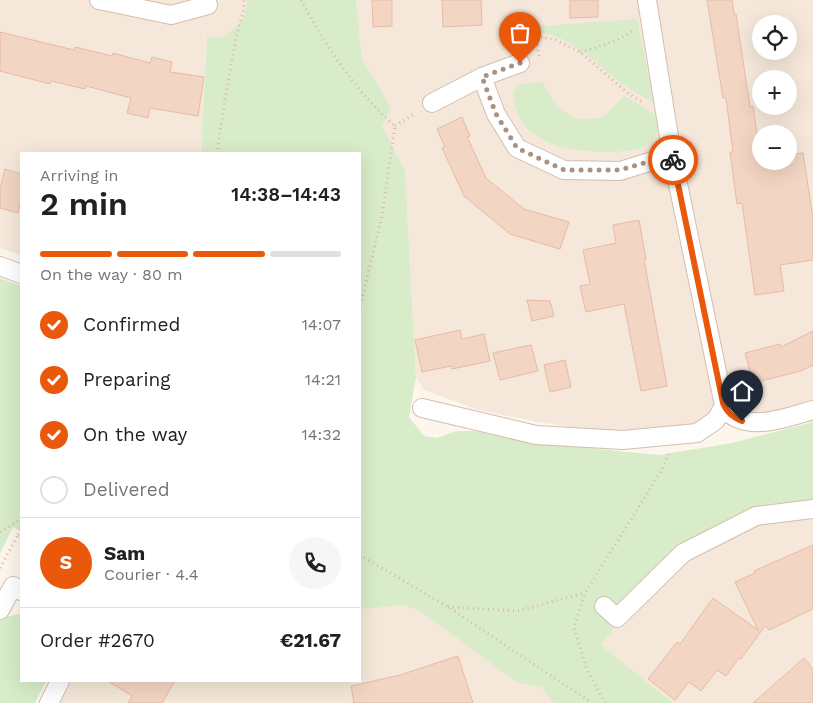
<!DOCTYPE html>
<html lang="en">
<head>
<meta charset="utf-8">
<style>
	:root { --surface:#fff; --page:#f6f6f6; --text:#202124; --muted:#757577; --line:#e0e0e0; --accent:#ea580c }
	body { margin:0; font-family:"Work Sans",sans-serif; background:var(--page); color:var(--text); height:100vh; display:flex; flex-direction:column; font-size:19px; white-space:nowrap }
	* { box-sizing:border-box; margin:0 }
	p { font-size:16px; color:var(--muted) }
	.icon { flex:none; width:28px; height:28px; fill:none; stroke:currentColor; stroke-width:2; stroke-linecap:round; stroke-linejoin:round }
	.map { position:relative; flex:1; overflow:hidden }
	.panel { position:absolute; left:20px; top:152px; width:341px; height:530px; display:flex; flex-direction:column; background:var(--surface); border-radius:0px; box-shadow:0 5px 20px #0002 }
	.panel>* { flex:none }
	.tools { position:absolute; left:752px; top:15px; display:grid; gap:10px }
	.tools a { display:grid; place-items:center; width:45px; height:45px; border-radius:50%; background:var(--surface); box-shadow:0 5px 20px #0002; font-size:25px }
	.pin { position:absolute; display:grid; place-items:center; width:42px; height:42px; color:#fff; margin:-51px -21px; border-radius:50% 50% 50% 0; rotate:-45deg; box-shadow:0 0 5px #0007 }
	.pin .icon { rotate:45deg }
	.courier { position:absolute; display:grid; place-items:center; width:50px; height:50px; margin:-25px; border:4px solid #ea580c; border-radius:50%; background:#fff; color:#222; box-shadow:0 1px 6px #0007 }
	.head em { font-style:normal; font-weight:600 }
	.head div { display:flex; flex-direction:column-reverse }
	.head { display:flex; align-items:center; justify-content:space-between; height:85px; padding:0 20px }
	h1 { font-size:32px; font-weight:600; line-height:38px }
	.bar { display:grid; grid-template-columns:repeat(4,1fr); gap:8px 5px; align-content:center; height:60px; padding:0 20px }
	.bar i { height:6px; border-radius:4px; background:var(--line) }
	.bar .active { background:var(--accent) }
	.bar p { grid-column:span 4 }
	.line { display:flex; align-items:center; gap:12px; padding:0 20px; border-top:1px solid var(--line) }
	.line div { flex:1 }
	.round { display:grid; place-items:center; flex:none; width:52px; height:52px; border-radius:26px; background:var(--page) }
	ol { padding:0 20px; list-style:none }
	li { display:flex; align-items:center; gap:15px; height:55px }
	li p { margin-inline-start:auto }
	li .icon { padding:5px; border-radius:50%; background:var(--accent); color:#fff; stroke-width:4 }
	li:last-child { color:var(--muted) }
	li i { width:28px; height:28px; border:2px solid var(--line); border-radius:50% }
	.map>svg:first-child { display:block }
</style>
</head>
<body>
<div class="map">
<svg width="813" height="703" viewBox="0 0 813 703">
	<rect width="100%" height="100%" fill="#fdf6ec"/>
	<!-- residential -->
	<g fill="#f5e8da" fill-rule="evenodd">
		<path d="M0,0H247V9L237,28L223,38L207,36L201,154H21V255L0,248Z"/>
		<path d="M356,0H813V403L769,415L710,416L694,426L623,435L538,422L479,410L424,390L416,377L405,171L382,126L390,107L362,59ZM761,24H789V51H761ZM761,79H789V106H761ZM761,134H789V161H761Z"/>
		<path d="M813,499V703H673L601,645L680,545L752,507Z"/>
		<path d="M360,605L364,608L403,605L420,611L516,682L542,688L554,703H58L68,681H360Z"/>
	</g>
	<!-- green -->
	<g fill="#d8ecc9">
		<path d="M247,0H356L362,59L391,107L382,126L405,171L416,377L409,417L424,436L437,438L456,431H476L528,442L659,455L732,443L813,422V499L752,507L680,545L601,645L673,703H554L542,688L516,682L420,611L403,605L364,609L360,605V154H201L207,36L223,38C238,27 246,19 247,0Z"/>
		<path d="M637,19L654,103C641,96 629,89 617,80C595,62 572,37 542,33V26Z"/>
		<path d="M542,81L550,96L563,111L576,119L602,118L625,96L657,116V133C654,137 651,143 647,145C637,152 621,151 609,152C567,152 515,143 513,92L519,85Z"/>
		<path d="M0,278L21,286V531L13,527L0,553Z"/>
		<path d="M18,614H21V681H46L35,703H0V621L2,618Z"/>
	</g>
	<!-- building -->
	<g fill="#f3d5c3" stroke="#e6bba3">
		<path d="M372,0H392V26L373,27Z"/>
		<path d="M442,0H481L482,25L443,27Z"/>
		<path d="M570,0H598V17L570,18Z"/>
		<path d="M707,0H732L734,14H736L750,107L753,106L761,161H789V155L803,153L813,218V260L780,265L784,291L755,295L742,203L737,204L730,152H733L726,98H723Z"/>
		<path d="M0,32L74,50L75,47L112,56L113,53L150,63L152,57L172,62L170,72L204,77L198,116L150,108L148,118L127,113L131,98L86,86L85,89L51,81L50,84L0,71Z"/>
		<path d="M462,117L470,136L467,137L486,178L524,209L569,222L560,249L510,234L464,196L442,148L445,147L437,129Z"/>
		<path d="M5,169L21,174V199L18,213L0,208V189Z"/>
		<path d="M639,220L646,259H644L667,386L641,391L624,304L586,312L580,286L590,284L583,250L616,243L613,225Z"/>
		<path d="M527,300L550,301L554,316L532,321Z"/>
		<path d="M460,330L462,339L484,334L490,361L452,369L451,366L422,372L415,340Z"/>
		<path d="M813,331V365L801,371L753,383L745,353L780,344L781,347Z"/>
		<path d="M531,345L538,371L500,380L493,353Z"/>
		<path d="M565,360L571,387L550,392L544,365Z"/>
		<path d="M813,545V609L769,630L765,626L741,659L739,658L726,676L717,670L701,691L689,682L675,700L648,679L677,642L680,644L713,598L758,630L735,582L755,573L754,571Z"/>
		<path d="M458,656L473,703H354L351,686L400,675Z"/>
		<path d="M804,658L813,669V703H753Z"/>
		<path d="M108,681H175L162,703H128L132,696Z"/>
	</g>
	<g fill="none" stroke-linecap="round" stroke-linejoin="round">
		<!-- minor casing -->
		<g stroke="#d1beb0" stroke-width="20">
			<g id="minor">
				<path d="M99,0L171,15L208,5"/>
				<path d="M647,0L672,155L725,410"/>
				<path d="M482,77L496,114L517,148L564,170L620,171L672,155"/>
				<path d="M432,103L482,77L520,63"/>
				<path d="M0,266L21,274"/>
				<path d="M422,408L536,435L623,440L697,433L716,420L721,411L725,410C748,433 785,418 813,410"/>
				<path d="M604,606L617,618L683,553L756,516L813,509"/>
				<path d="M0,610L13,586L21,591"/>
				<path d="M49,703L60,681"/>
			</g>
		</g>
		<!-- path -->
		<g stroke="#d9b8a5" stroke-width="3" stroke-dasharray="1 4" stroke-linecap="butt">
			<path d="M301,0C326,46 355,91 395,126L382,216L360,306"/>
			<path d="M580,52C599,47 616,42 632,31"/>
			<path d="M539,56L536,36L556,40L580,52L629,94L644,103"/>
			<path d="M395,126L416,113"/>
			<path d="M217,154C222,115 229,77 236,38C238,26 245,12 244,0"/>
			<path d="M0,532L21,519"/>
			<path d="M18,535L21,530"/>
			<path d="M360,555L448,607L592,703"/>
			<path d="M0,568L18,535L21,537"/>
			<path d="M448,607L517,611L585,593"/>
			<path d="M605,703L587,670L574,628L585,593L663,468L668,454"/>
		</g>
		<!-- minor -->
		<use href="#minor" stroke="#fff" stroke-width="18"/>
	</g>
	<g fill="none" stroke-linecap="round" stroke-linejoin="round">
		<!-- done -->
		<path stroke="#a89285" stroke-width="5" stroke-dasharray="0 9" d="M520,63L482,77L496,114L517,148L564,170H620L672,155L673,160"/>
		<!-- route -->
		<path stroke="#ea580c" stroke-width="6" d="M673,160L723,403C727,413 733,417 742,421"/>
	</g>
</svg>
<div class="tools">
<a><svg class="icon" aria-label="locate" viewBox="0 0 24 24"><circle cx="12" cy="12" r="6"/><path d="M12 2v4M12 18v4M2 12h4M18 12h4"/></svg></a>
<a>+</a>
<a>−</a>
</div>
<div class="pin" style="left:520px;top:63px;background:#ea580c"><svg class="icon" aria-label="bag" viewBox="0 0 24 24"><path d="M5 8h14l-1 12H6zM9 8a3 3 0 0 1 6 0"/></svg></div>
<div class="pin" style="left:742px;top:421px;background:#1f2937"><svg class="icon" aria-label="home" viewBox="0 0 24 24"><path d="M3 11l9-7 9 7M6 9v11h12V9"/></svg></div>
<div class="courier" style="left:673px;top:160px"><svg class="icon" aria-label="bike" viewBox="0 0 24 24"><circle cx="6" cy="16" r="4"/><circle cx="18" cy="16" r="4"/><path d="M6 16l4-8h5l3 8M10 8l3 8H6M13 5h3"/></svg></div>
<section class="panel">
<div class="head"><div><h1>2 min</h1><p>Arriving in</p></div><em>14:38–14:43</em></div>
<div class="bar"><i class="active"></i><i class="active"></i><i class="active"></i><i></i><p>On the way · 80 m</p></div>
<ol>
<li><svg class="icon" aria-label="check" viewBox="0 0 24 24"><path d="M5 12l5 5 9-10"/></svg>Confirmed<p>14:07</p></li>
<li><svg class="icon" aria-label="check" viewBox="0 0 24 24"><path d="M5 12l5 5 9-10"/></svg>Preparing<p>14:21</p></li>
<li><svg class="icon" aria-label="check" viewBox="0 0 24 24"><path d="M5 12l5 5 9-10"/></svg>On the way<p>14:32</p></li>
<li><i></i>Delivered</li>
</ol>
<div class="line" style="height:90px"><b class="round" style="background:var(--accent);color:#fff">S</b><div><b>Sam</b><p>Courier · 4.4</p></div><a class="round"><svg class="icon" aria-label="phone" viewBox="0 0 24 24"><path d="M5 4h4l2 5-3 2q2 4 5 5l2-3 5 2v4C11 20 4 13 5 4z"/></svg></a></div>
<div class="line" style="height:65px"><div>Order #2670</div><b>€21.67</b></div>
</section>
</div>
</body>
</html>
